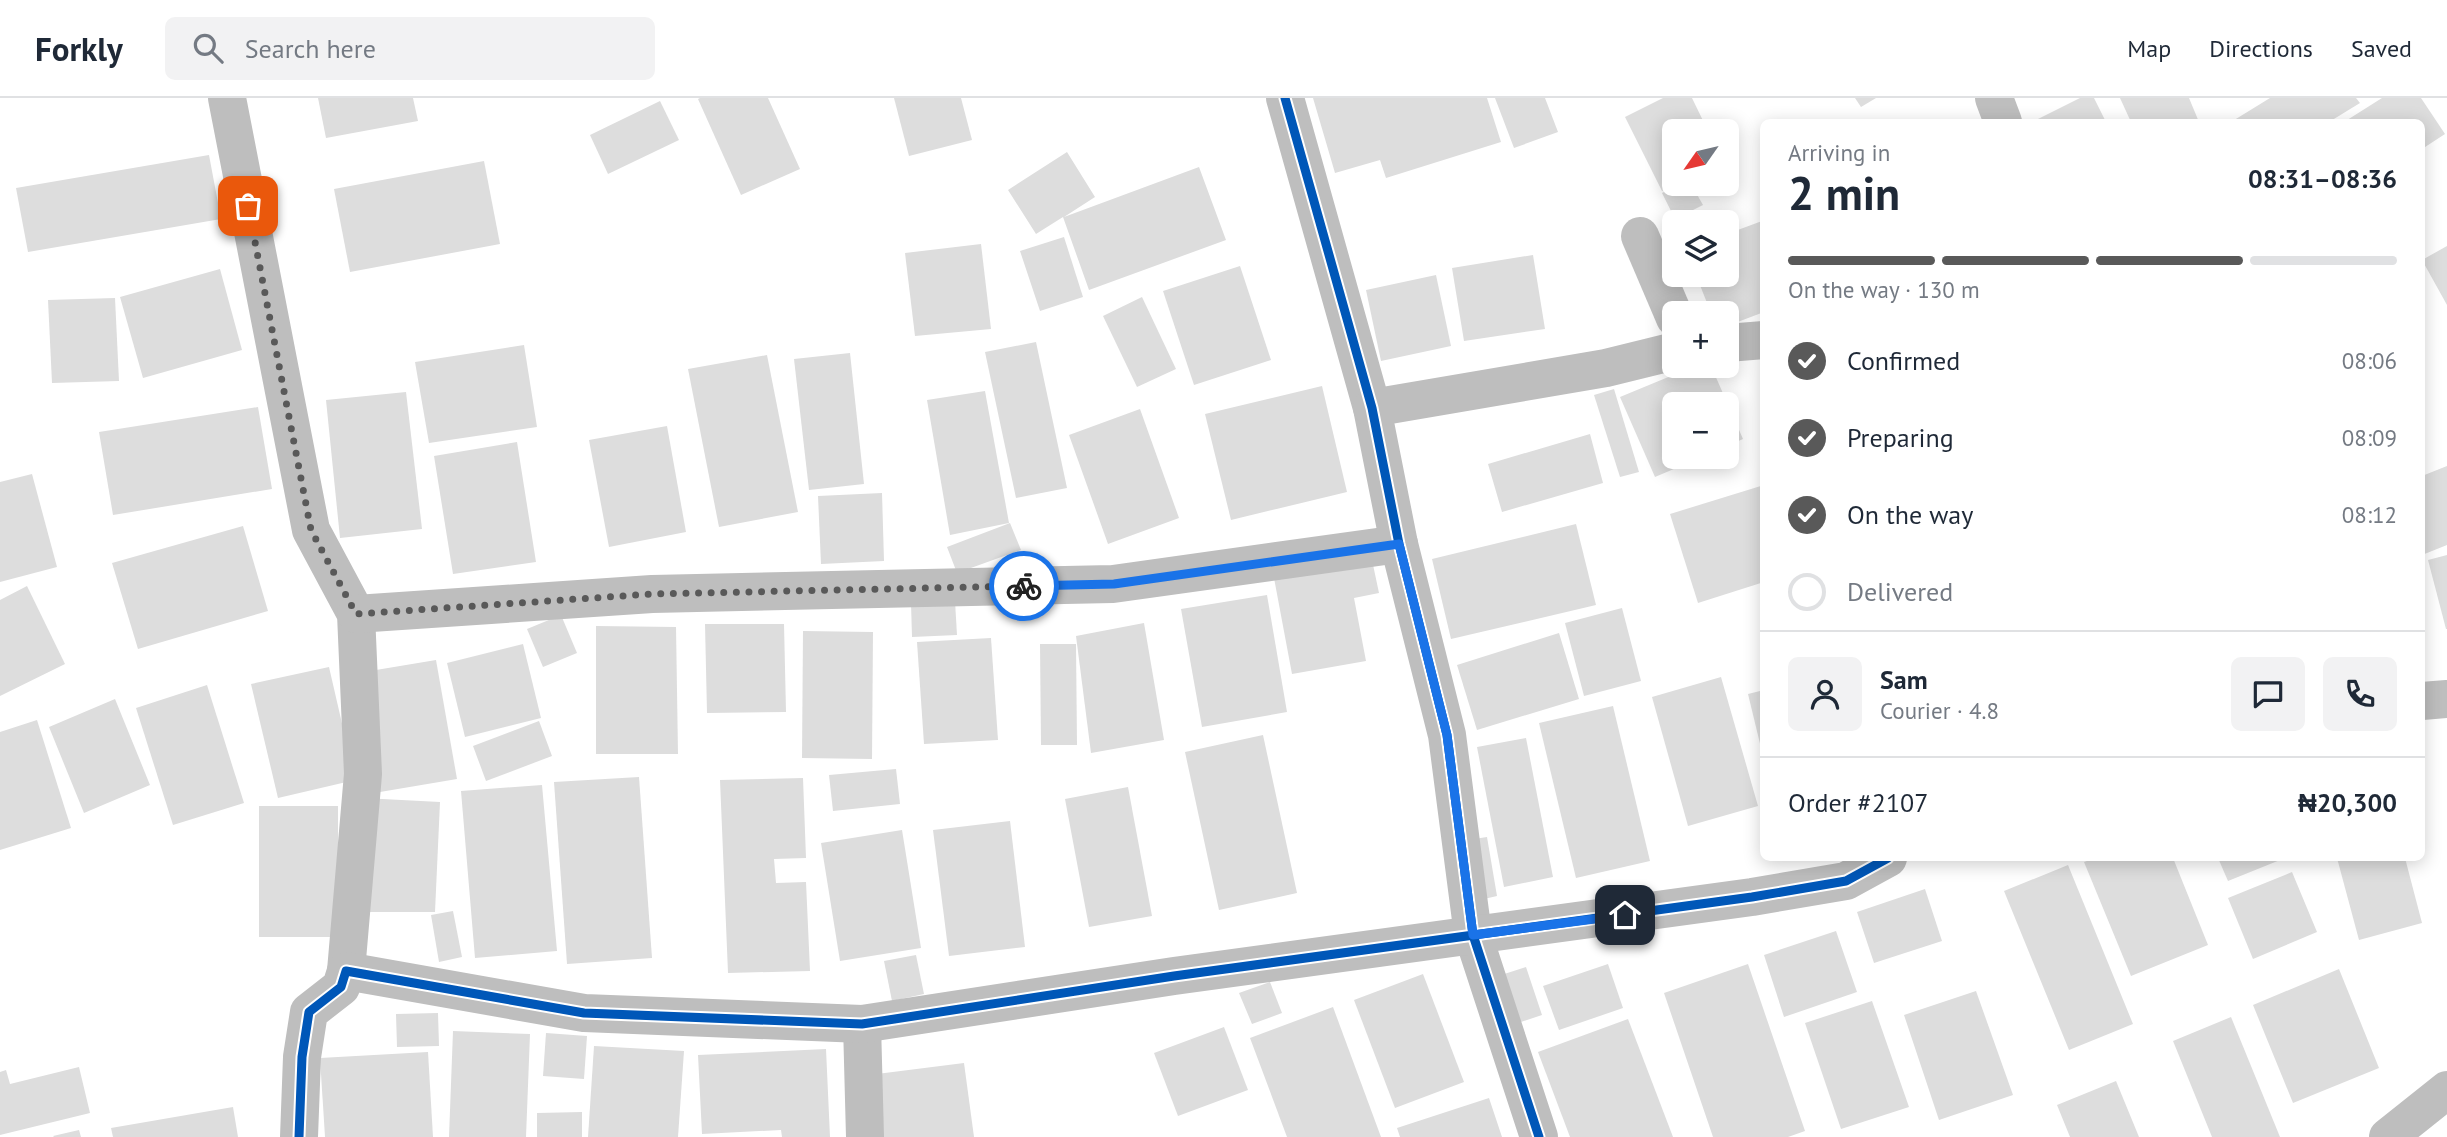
<!DOCTYPE html>
<html lang="en">
<head>
<meta charset="utf-8">
<style>
	:root { --surface:#fff; --page:#f2f2f3; --text:#1f2937; --muted:#747a83; --line:#e0e1e3; --accent:#595959 }
	body { margin:0; font-family:"PT Sans",sans-serif; background:var(--page); color:var(--text); height:100vh; display:flex; flex-direction:column; font-size:26px; white-space:nowrap }
	* { box-sizing:border-box; margin:0 }
	p { font-size:23px; color:var(--muted) }
	.icon { flex:none; width:38px; height:38px; fill:none; stroke:currentColor; stroke-width:2; stroke-linecap:round; stroke-linejoin:round }
	.map { position:relative; flex:1; overflow:hidden }
	.sheet { position:absolute; left:1760px; top:21px; width:665px; height:742px; display:flex; flex-direction:column; background:var(--surface); border-radius:10px; box-shadow:0 4px 18px #0003 }
	.sheet>* { flex:none }
	.needle { width:46px; rotate:236deg }
	.buttons { position:absolute; left:1662px; top:21px; display:grid; gap:14px }
	.buttons a { display:grid; place-items:center; width:77px; height:77px; border-radius:10px; background:var(--surface); box-shadow:0 4px 18px #0003; font-size:35px }
	.pin { position:absolute; display:grid; place-items:center; width:60px; height:60px; color:#fff; margin:-30px; border-radius:14px; box-shadow:0 4px 10px #0006 }
	.courier { position:absolute; display:grid; place-items:center; width:70px; height:70px; margin:-35px; border:5px solid #1a73e8; border-radius:50%; background:#fff; color:#222; box-shadow:0 2px 9px #0007 }
	.summary em { font-style:normal; font-weight:700 }
	.summary div { display:flex; flex-direction:column-reverse }
	.summary { display:flex; align-items:center; justify-content:space-between; height:119px; padding:0 28px }
	h1 { font-size:46px; font-weight:700; line-height:52px }
	.bar { display:grid; grid-template-columns:repeat(4,1fr); gap:10px 7px; align-content:center; height:84px; padding:0 28px }
	.bar i { height:9px; border-radius:5px; background:var(--line) }
	.bar .on { background:var(--accent) }
	.bar p { grid-column:span 4 }
	.line { display:flex; align-items:center; gap:18px; padding:0 28px; border-top:2px solid var(--line) }
	.line div { flex:1 }
	.round { display:grid; place-items:center; flex:none; width:74px; height:74px; border-radius:10px; background:var(--page) }
	ol { padding:0 28px; list-style:none }
	li { display:flex; align-items:center; gap:21px; height:77px }
	li p { margin-inline-start:auto }
	li .icon { padding:7px; border-radius:50%; background:var(--accent); color:#fff; stroke-width:4 }
	li:last-child { color:var(--muted) }
	li i { width:38px; height:38px; border:4px solid var(--line); border-radius:50% }
	header { display:flex; align-items:center; gap:42px; box-sizing:border-box; height:98px; padding:0 35px; background:var(--surface); border-bottom:2px solid var(--line) }
	header strong { font-size:33px }
	nav { display:flex; gap:38px; margin-inline-start:auto; font-size:24px }
	.search { width:490px; height:63px; background:var(--page); display:flex; align-items:center; gap:18px; box-sizing:border-box; padding:0 24px; border-radius:10px; color:var(--muted); font-size:26px }
	.map>svg:first-child { display:block }
</style>
</head>
<body>
<header>
<strong>Forkly</strong>
<div class="search"><svg class="icon" aria-label="search" viewBox="0 0 24 24"><circle cx="10" cy="10" r="6"/><path d="M15 15l6 6"/></svg>Search here</div>
<nav><a>Map</a><a>Directions</a><a>Saved</a></nav>
</header>
<div class="map">
<svg width="2447" height="1039" viewBox="0 0 2447 1039">
	<rect width="100%" height="100%" fill="#fff"/>
	<!-- building -->
	<g fill="#ddd">
		<path d="M318,0H413L418,23L326,40Z"/>
		<path d="M700,0H768L800,71L741,97L698,1Z"/>
		<path d="M894,0H961L972,42L909,58Z"/>
		<path d="M1313,0H1487L1501,44L1386,80L1380,62L1335,75Z"/>
		<path d="M1495,0H1545L1558,34L1514,50Z"/>
		<path d="M1663,0H1692L1708,33H1675V87L1662,93L1625,19Z"/>
		<path d="M1855,0H1876L1861,9Z"/>
		<path d="M2080,0H2094L2106,24H2032Z"/>
		<path d="M2120,0H2189L2199,24H2131Z"/>
		<path d="M2270,0H2356L2360,5L2329,24H2231Z"/>
		<path d="M2382,0H2421L2445,36L2422,51V24H2344Z"/>
		<path d="M660,3L679,42L608,76L590,37Z"/>
		<path d="M1067,54L1095,99L1064,119L1199,69L1226,142L1089,192L1063,119L1036,136L1008,92Z"/>
		<path d="M209,57L221,121L28,154L16,90Z"/>
		<path d="M484,63L500,146L350,174L334,91Z"/>
		<path d="M1680,86H1691L1703,107L1675,121L1662,95Z"/>
		<path d="M1762,123L1764,129V214L1727,228V215H1711L1696,177H1727V136Z"/>
		<path d="M1064,139L1083,199L1040,213L1020,153Z"/>
		<path d="M981,146L991,231L915,238L905,155Z"/>
		<path d="M2447,148V207L2422,162Z"/>
		<path d="M1533,157L1545,231L1464,243L1452,170Z"/>
		<path d="M1240,168L1271,262L1194,287L1163,193Z"/>
		<path d="M220,171L242,252L143,280L120,199Z"/>
		<path d="M1436,177L1451,248L1381,263L1366,192Z"/>
		<path d="M1142,199L1176,271L1137,289L1103,218Z"/>
		<path d="M115,200L119,283L52,285L48,202Z"/>
		<path d="M1036,244L1067,390L1016,400L985,254Z"/>
		<path d="M524,247L537,329L429,345L415,264Z"/>
		<path d="M850,255L864,386L809,392L794,261Z"/>
		<path d="M767,257L798,414L719,429L688,271Z"/>
		<path d="M1695,268H1711L1743,341L1727,348V306H1675V359H1702L1655,379L1620,299Z"/>
		<path d="M1322,288L1347,394L1231,422L1205,316Z"/>
		<path d="M1614,291L1639,374L1620,379L1594,297Z"/>
		<path d="M985,293L1009,425L950,437L927,302Z"/>
		<path d="M406,294L422,431L340,440L326,302Z"/>
		<path d="M258,309L272,391L113,417L99,334Z"/>
		<path d="M1140,311L1179,420L1108,446L1069,337Z"/>
		<path d="M667,328L686,434L609,449L589,342Z"/>
		<path d="M1590,336L1603,385L1502,414L1488,366Z"/>
		<path d="M517,344L536,464L453,476L434,358Z"/>
		<path d="M2447,368V447L2422,457V378Z"/>
		<path d="M32,376L57,469L0,484V384Z"/>
		<path d="M1764,387V484L1698,505L1670,416Z"/>
		<path d="M882,395L884,463L821,466L818,398Z"/>
		<path d="M1010,425L1021,452L957,475L947,449Z"/>
		<path d="M1576,426L1596,507L1451,541L1432,461Z"/>
		<path d="M243,428L268,513L138,551L112,465Z"/>
		<path d="M2447,457V531H2446L2428,462Z"/>
		<path d="M1372,462L1379,495L1354,500L1366,563L1292,576L1274,480Z"/>
		<path d="M27,488L65,566L0,598V502Z"/>
		<path d="M1267,497L1287,614L1202,629L1181,511Z"/>
		<path d="M955,503L957,537L912,539L911,505Z"/>
		<path d="M1622,510L1641,583L1584,598L1565,525Z"/>
		<path d="M561,517L577,555L543,569L527,531Z"/>
		<path d="M1144,525L1164,642L1091,655L1076,538Z"/>
		<path d="M705,526H784L786,614L707,615Z"/>
		<path d="M596,528L676,529L678,656H596Z"/>
		<path d="M803,533L873,534L872,661L802,660Z"/>
		<path d="M1559,535L1579,601L1477,632L1457,567Z"/>
		<path d="M991,540L998,642L924,646L917,544Z"/>
		<path d="M523,546L541,620L465,639L447,565Z"/>
		<path d="M1040,546H1076L1077,647H1041Z"/>
		<path d="M436,562L457,681L380,694L358,575Z"/>
		<path d="M329,569L355,682L278,700L251,586Z"/>
		<path d="M1721,579L1758,708L1688,728L1652,599Z"/>
		<path d="M207,587L244,705L173,727L136,610Z"/>
		<path d="M1764,592V658H1763L1748,596Z"/>
		<path d="M115,601L150,687L84,715L49,629Z"/>
		<path d="M1613,608L1650,763L1576,780L1539,625Z"/>
		<path d="M37,622L71,730L0,752V634Z"/>
		<path d="M539,623L552,658L486,683L473,648Z"/>
		<path d="M1263,637L1297,795L1219,812L1185,654Z"/>
		<path d="M1526,640L1553,779L1504,789L1477,649Z"/>
		<path d="M896,671L900,706L833,713L829,677Z"/>
		<path d="M639,679L652,860L567,866L554,684Z"/>
		<path d="M803,680L806,760L774,761L776,785L806,784L810,873L728,875L720,682Z"/>
		<path d="M542,687L557,853L475,860L461,693Z"/>
		<path d="M1128,689L1152,818L1089,829L1065,701Z"/>
		<path d="M363,700L440,704L435,814H360Z"/>
		<rect x="259" y="708" width="79" height="131"/>
		<path d="M1010,723L1025,849L949,858L933,732Z"/>
		<path d="M902,732L921,850L840,863L821,745Z"/>
		<path d="M1487,739L1497,798L1484,801L1474,741Z"/>
		<path d="M2096,760H2173L2208,847L2131,878L2084,764Z"/>
		<path d="M2218,760H2285L2228,783Z"/>
		<path d="M2337,760H2405L2422,825L2359,842Z"/>
		<path d="M2068,767L2133,926L2069,952L2004,793Z"/>
		<path d="M2292,774L2317,834L2253,861L2228,800Z"/>
		<path d="M1925,791L1942,843L1874,865L1857,814Z"/>
		<path d="M453,813L462,859L439,864L431,817Z"/>
		<path d="M1836,833L1857,894L1784,919L1764,857Z"/>
		<path d="M916,857L924,896L892,903L884,863Z"/>
		<path d="M1608,866L1623,910L1559,932L1543,888Z"/>
		<path d="M1748,866L1805,1033L1788,1039H1713L1664,895Z"/>
		<path d="M1526,869L1542,917L1512,927L1495,879Z"/>
		<path d="M2339,871L2379,970L2293,1005L2253,907Z"/>
		<path d="M1423,876L1464,984L1395,1010L1354,902Z"/>
		<path d="M1270,884L1282,915L1252,926L1239,895Z"/>
		<path d="M1976,893L2013,997L1939,1022L1904,917Z"/>
		<path d="M1872,903L1909,1009L1841,1031L1805,925Z"/>
		<path d="M1333,909L1381,1039H1287L1250,940Z"/>
		<path d="M438,915L439,948L397,949L396,916Z"/>
		<path d="M2231,919L2280,1039H2212L2173,943Z"/>
		<path d="M1628,921L1673,1039H1570L1538,954Z"/>
		<path d="M1224,929L1248,992L1178,1018L1154,955Z"/>
		<path d="M453,933L530,936L526,1039H449Z"/>
		<path d="M546,935L587,938L584,981L543,978Z"/>
		<path d="M594,948L684,953L678,1039H588Z"/>
		<path d="M826,951L830,1039H782L781,1032L702,1036L698,957Z"/>
		<path d="M428,954L433,1039H325L320,960Z"/>
		<path d="M964,965L974,1039H878L869,977Z"/>
		<path d="M79,969L90,1015L0,1037V974L6,972L10,986Z"/>
		<path d="M2116,983L2139,1039H2070L2057,1007Z"/>
		<path d="M1489,1000L1502,1039H1400L1397,1030Z"/>
		<path d="M233,1009L238,1039H113L111,1030Z"/>
		<path d="M582,1014V1039H537V1015Z"/>
		<path d="M79,1032L81,1039H54L53,1038Z"/>
	</g>
	<g fill="none" stroke-linecap="round" stroke-linejoin="round">
		<!-- street -->
		<g stroke="#bebebe" stroke-width="38">
			<path d="M227,0L311,432L356,516L363,676L346,873"/>
			<path d="M1285,0L1372,310L1399,446L1447,637L1473,837L1539,1039"/>
			<path d="M1994,0L2003,24"/>
			<path d="M1640,138L1675,220"/>
			<path d="M1727,245L1764,242"/>
			<path d="M1372,310L1606,270L1675,253"/>
			<path d="M356,516L652,496L1113,486L1399,446"/>
			<path d="M2422,603L2447,601"/>
			<path d="M862,926L865,1039"/>
			<path d="M299,1039L302,959L309,914L341,889L346,873L584,915L862,926L1174,878L1752,799L1846,783L1888,760"/>
			<path d="M2388,1039L2447,992"/>
		</g>
		<!-- cycleway casing -->
		<g stroke="#fff" stroke-width="13">
			<g id="cycleway">
				<path d="M1285,0L1372,310L1399,446L1447,637L1473,837L1539,1039"/>
				<path d="M299,1039L302,959L309,914L341,889L346,873L584,915L862,926L1174,878L1752,799L1846,783L1888,760"/>
			</g>
		</g>
		<!-- cycleway -->
		<use href="#cycleway" stroke="#0057b8" stroke-width="9"/>
	</g>
	<g fill="none" stroke-linecap="round" stroke-linejoin="round">
		<!-- done -->
		<path stroke="#595959" stroke-width="7" stroke-dasharray="0 12.6" d="M248,108L311,432L356,516L652,496L1024,488"/>
		<!-- route -->
		<path stroke="#1a73e8" stroke-width="9" d="M1024,488L1114,486L1399,446L1447,637L1473,837L1625,817"/>
	</g>
</svg>
<div class="buttons">
<a><svg class="needle" viewBox="-14 -14 28 28"><path d="M0-13l5 13h-10z" fill="#e53935"/><path d="M0 13l5-13h-10z" fill="#747a83"/></svg></a>
<a><svg class="icon" aria-label="layers" viewBox="0 0 24 24"><path d="M12 4l9 5-9 5-9-5zM3 14l9 5 9-5"/></svg></a>
<a>+</a>
<a>−</a>
</div>
<div class="pin" style="left:248px;top:108px;background:#ea580c"><svg class="icon" aria-label="bag" viewBox="0 0 24 24"><path d="M5 8h14l-1 12H6zM9 8a3 3 0 0 1 6 0"/></svg></div>
<div class="pin" style="left:1625px;top:817px;background:#1f2937"><svg class="icon" aria-label="home" viewBox="0 0 24 24"><path d="M3 11l9-7 9 7M6 9v11h12V9"/></svg></div>
<div class="courier" style="left:1024px;top:488px"><svg class="icon" aria-label="bike" viewBox="0 0 24 24"><circle cx="6" cy="16" r="4"/><circle cx="18" cy="16" r="4"/><path d="M6 16l4-8h5l3 8M10 8l3 8H6M13 5h3"/></svg></div>
<section class="sheet">
<div class="summary"><div><h1>2 min</h1><p>Arriving in</p></div><em>08:31–08:36</em></div>
<div class="bar"><i class="on"></i><i class="on"></i><i class="on"></i><i></i><p>On the way · 130 m</p></div>
<ol>
<li><svg class="icon" aria-label="check" viewBox="0 0 24 24"><path d="M5 12l5 5 9-10"/></svg>Confirmed<p>08:06</p></li>
<li><svg class="icon" aria-label="check" viewBox="0 0 24 24"><path d="M5 12l5 5 9-10"/></svg>Preparing<p>08:09</p></li>
<li><svg class="icon" aria-label="check" viewBox="0 0 24 24"><path d="M5 12l5 5 9-10"/></svg>On the way<p>08:12</p></li>
<li><i></i>Delivered</li>
</ol>
<div class="line" style="height:126px"><a class="round"><svg class="icon" aria-label="person" viewBox="0 0 24 24"><circle cx="12" cy="8" r="4"/><path d="M4 21q1-7 8-7t8 7"/></svg></a><div><b>Sam</b><p>Courier · 4.8</p></div><a class="round"><svg class="icon" aria-label="chat" viewBox="0 0 24 24"><path d="M4 5h16v11H9l-5 4z"/></svg></a><a class="round"><svg class="icon" aria-label="phone" viewBox="0 0 24 24"><path d="M5 4h4l2 5-3 2q2 4 5 5l2-3 5 2v4C11 20 4 13 5 4z"/></svg></a></div>
<div class="line" style="height:91px"><div>Order #2107</div><b>₦20,300</b></div>
</section>
</div>
</body>
</html>
